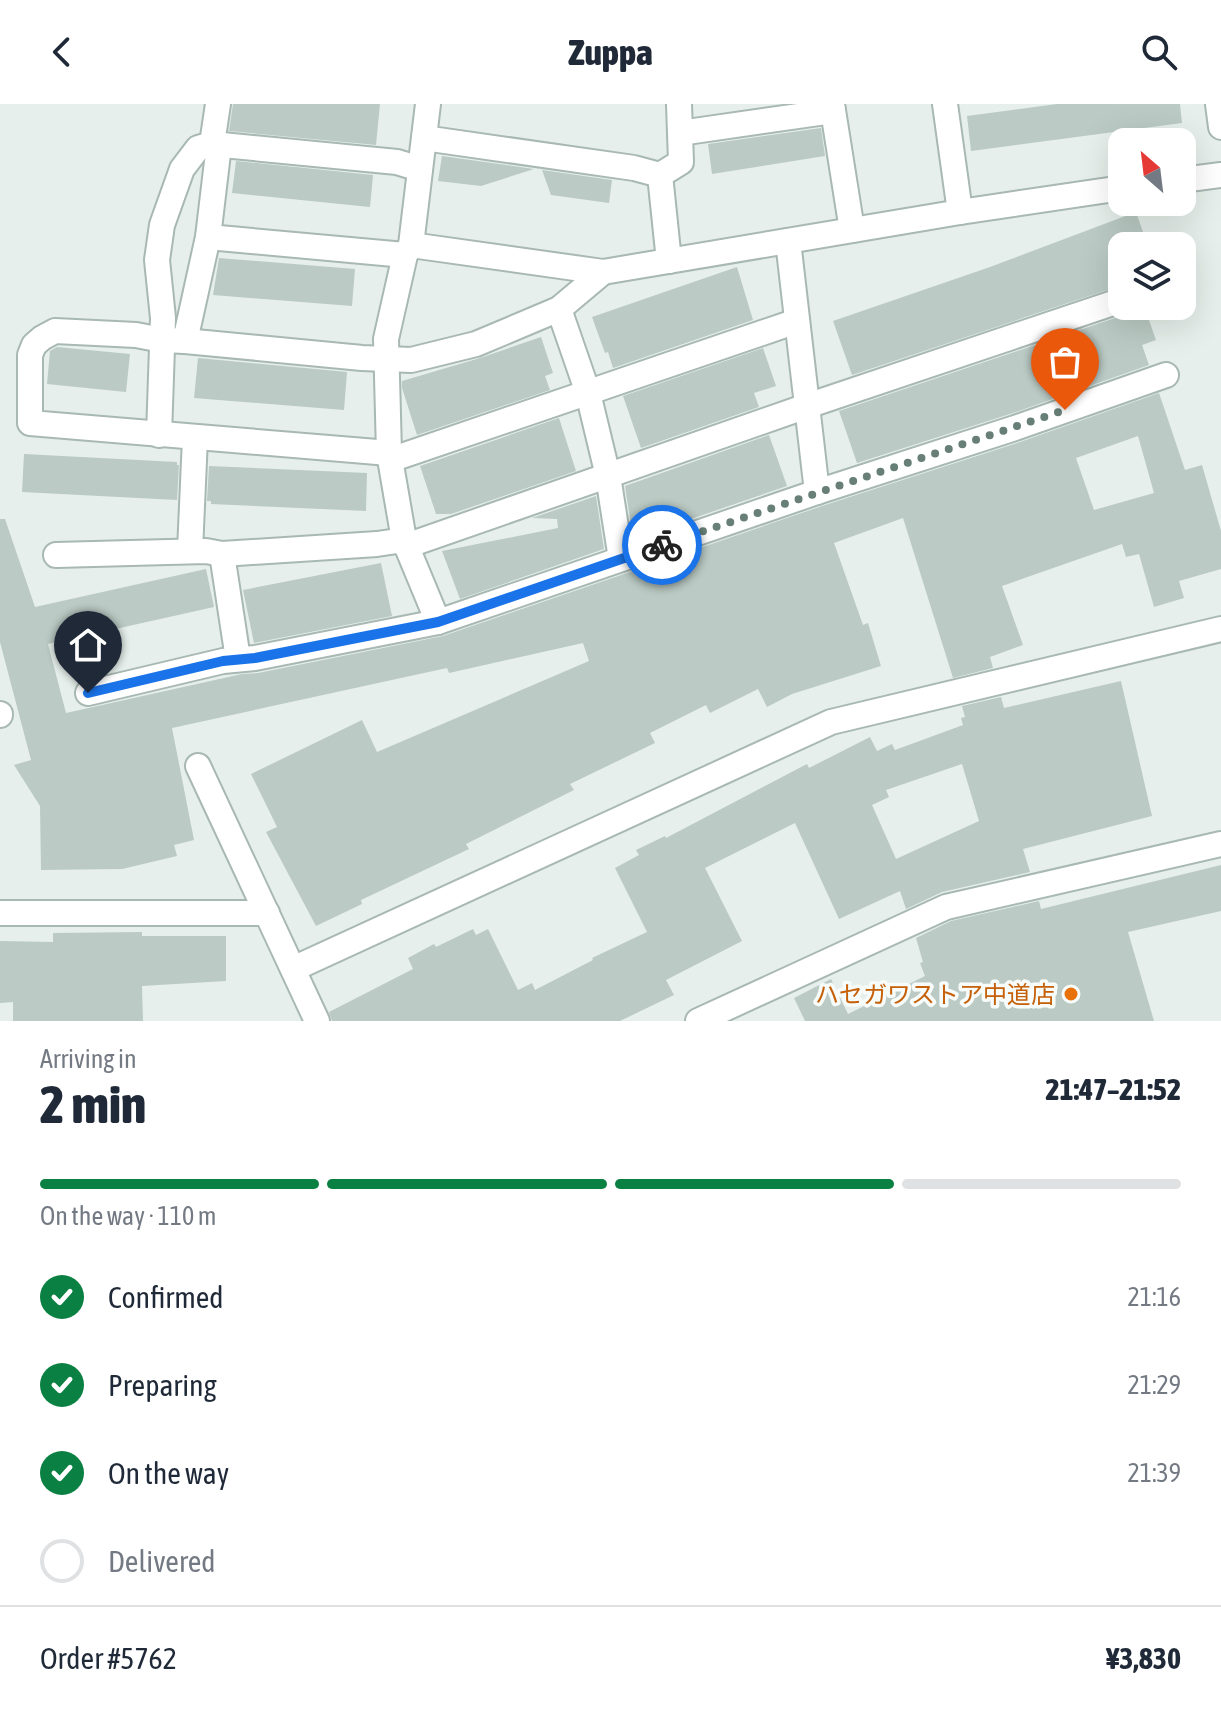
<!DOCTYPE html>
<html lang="en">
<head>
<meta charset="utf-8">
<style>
	:root { --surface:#fff; --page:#f2f2f3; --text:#1f2937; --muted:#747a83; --line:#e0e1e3; --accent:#0b8043 }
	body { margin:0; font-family:"Asap Condensed","Noto Sans JP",sans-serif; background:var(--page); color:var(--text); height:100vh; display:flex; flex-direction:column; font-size:30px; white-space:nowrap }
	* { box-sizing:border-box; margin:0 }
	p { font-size:26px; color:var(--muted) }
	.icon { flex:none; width:44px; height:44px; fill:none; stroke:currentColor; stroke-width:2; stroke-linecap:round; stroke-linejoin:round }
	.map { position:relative; height:917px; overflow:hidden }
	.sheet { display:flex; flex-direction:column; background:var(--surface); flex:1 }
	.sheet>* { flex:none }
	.needle { width:52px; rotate:332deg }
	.controls { position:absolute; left:1108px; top:24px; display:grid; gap:16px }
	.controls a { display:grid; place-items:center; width:88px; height:88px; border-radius:16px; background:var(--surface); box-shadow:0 8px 32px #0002; font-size:40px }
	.pin { position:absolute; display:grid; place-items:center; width:68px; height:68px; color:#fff; margin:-82px -34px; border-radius:50% 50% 50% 0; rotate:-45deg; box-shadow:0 0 8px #0007 }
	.pin .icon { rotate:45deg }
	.courier { position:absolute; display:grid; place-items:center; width:80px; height:80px; margin:-40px; border:6px solid #1a73e8; border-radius:50%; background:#fff; color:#222; box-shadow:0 2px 10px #0007 }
	.summary em { font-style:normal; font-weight:800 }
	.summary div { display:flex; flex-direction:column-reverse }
	.summary { display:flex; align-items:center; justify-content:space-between; height:136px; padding:0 40px }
	h1 { font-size:52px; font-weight:800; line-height:60px }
	.bar { display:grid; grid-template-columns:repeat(4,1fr); gap:12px 8px; align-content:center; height:96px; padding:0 40px }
	.bar i { height:10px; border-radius:6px; background:var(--line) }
	.bar .current { background:var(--accent) }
	.bar p { grid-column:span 4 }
	.line { display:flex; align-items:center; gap:20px; padding:0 40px; border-top:2px solid var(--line) }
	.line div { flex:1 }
	ol { padding:0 40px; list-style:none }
	li { display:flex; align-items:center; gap:24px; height:88px }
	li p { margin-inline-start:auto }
	li .icon { padding:8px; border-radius:50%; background:var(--accent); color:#fff; stroke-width:4 }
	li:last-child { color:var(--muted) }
	li i { width:44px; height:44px; border:4px solid var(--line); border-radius:50% }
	header { display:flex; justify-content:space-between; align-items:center; height:104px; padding:0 40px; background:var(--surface); font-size:36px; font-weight:800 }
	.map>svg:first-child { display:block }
</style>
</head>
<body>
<header><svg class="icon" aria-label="back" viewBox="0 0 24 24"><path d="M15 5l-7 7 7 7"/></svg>Zuppa<svg class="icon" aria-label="search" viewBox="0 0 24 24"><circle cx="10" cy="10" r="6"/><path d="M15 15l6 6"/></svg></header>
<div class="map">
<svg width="1221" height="917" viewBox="0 0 1221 917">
	<rect width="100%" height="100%" fill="#e6efeb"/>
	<!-- building -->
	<g fill="#bbcac4" fill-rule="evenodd">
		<path d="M233,0H380L376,41L229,27Z"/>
		<path d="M1057,0H1180L1182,19L971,47L967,12Z"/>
		<path d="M821,24L825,52L712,70L708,40Z"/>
		<path d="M442,52L534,65L481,82L438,77Z"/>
		<path d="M236,57L373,71L370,103L232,89Z"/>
		<path d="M542,66L612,76L609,99L551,91Z"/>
		<path d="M1136,108L1148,142H1122V181L852,271L833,217L990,163Z"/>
		<path d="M219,154L355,165L352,202L213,191Z"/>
		<path d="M737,163L753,216L613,264L608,248L605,249L592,213Z"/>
		<path d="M1135,202H1144L1156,236L1142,241L1149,261L1010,310L857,359L839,307L1127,210Z"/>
		<path d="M541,233L553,269L545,272L550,286L417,331L402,284V277L480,254Z"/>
		<path d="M57,243L130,250L126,288L47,280L50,247Z"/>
		<path d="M763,244L776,282L754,289L759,303L641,344L623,292Z"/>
		<path d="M198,254L347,268L344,306L194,294Z"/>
		<path d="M1159,289L1185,366L1202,361L1221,427V465L1179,477L1184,494L1154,503L1139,450L1126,453L1122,440L1002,482L1023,541L990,553L993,564L953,574L903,414L834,439L863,521L868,519L881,562L792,590L767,603L758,585L710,609L706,601L650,629L655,639L570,680L574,686L466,740L469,745L361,796L362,800L316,822L266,728L277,723L251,670L362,616L377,648L589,557L583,539L449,569L447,564L172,624L194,736L174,741L177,752L122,765L41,766L40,702L14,661L31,656L0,538V415H5L35,503L206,465L214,503L48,540L66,609L242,570L258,569L443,532L822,402L1020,338ZM1138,332L1154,389L1094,406L1076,354Z"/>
		<path d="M559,314L576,367L451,410H436L420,362Z"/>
		<path d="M769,331L787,382L633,435L625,382Z"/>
		<path d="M24,350L177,358V361H179L177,396L22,388Z"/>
		<path d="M209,362L367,369L366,407L211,400V397H207Z"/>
		<path d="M596,392L604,445L460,495L442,447L558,424L557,415L532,414Z"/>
		<path d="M381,459L392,512L254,539L243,486Z"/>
		<path d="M1121,577L1152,712L1023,745L1030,768L942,788L906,805L900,787L839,815L795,719L705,764L742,837L666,876L674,891L620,917H332L329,908L413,865L408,854L434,840L436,843L473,825L476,831L488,825L518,886L532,879L535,886L593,856L592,854L647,828L615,764L639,751L636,746L665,732L666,734L807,660L809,664L870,633L877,647L892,640L895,646L963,621L961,614L965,613L962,602L1001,593L1004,604ZM962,660L979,717L896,755L872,701L889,693L886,686Z"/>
		<path d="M1221,761V807L1128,828L1154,917H805L794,894L831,875L848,910L925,872L920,859L923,858L916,834L951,817L1039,797L1041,805Z"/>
		<path d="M142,828V832H226V877L142,882L143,917H13V898L0,899V837L53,838V829Z"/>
	</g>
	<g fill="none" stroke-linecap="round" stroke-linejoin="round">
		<!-- minor casing -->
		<g stroke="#a8b8b2" stroke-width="28">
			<g id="minor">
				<path d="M428,0L411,141L405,151L386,235L389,349L404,436L438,518"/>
				<path d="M832,0L852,126"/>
				<path d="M945,0L960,108"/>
				<path d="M1218,0L1221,23"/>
				<path d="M680,29L833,7"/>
				<path d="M424,34L634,64L660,71"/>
				<path d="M212,40L218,0"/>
				<path d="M219,41L208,133L185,237L162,236L136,231L55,227L42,234L34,241L30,251V319L389,349"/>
				<path d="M1182,76L1221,71"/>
				<path d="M208,133L405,151"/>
				<path d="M788,137L817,388"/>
				<path d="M411,141L603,168L960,108L1122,84"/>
				<path d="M669,157L660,71L681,58L679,0"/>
				<path d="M559,205L588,289L608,372L621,455"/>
				<path d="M185,237L362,254L411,256L476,240L559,205L603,168"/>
				<path d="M159,331L163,214L157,156L162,121L182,65L198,44L212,40L397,58L420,65"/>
				<path d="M390,356L797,217"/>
				<path d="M406,442L807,302L1122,196"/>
				<path d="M190,447L195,334"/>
				<path d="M222,450L238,555"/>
				<path d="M56,451L206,447L222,450L377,440L404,436"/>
				<path d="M88,589L223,557L255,554L438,518L817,388L1015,324L1166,271"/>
				<path d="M0,610V611"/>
				<path d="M198,662L317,917"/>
				<path d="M0,809H267"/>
				<path d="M293,865L831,618L1221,525"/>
				<path d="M698,917L946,803L1221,740"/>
			</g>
		</g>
		<!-- minor -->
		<use href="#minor" stroke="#fff" stroke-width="24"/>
	</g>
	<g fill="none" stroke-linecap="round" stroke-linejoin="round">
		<!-- done -->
		<path stroke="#687f78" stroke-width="8" stroke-dasharray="0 14.4" d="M662,441L1065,306"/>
		<!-- route -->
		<path stroke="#1a73e8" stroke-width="10" d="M88,589L223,557L255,554L438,518L662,441"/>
	</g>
	<!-- markers -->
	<circle fill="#e8710a" stroke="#f7fbf9" stroke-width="3" cx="1071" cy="890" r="8"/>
	<g text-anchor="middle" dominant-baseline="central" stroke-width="7" stroke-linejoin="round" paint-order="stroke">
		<!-- food labels -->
		<g font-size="24" fill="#c56008" stroke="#f7fbf9" text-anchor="end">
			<text x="1055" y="890">ハセガワストア中道店</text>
		</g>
	</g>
</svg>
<div class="controls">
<a><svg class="needle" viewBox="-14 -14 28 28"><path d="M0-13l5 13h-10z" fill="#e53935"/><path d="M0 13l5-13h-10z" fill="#747a83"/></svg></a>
<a><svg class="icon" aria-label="layers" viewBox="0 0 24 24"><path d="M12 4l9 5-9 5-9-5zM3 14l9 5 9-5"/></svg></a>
</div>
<div class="pin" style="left:1065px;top:306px;background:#ea580c"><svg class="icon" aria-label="bag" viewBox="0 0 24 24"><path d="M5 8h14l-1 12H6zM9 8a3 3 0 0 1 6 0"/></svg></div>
<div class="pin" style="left:88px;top:589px;background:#1f2937"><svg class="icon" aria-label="home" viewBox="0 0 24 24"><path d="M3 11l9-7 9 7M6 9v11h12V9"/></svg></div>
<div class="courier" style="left:662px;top:441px"><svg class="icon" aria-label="bike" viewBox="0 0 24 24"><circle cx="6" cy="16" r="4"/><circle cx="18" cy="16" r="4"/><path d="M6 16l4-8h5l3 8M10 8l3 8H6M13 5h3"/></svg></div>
</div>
<section class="sheet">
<div class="summary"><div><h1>2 min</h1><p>Arriving in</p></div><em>21:47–21:52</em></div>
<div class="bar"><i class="current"></i><i class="current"></i><i class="current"></i><i></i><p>On the way · 110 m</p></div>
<ol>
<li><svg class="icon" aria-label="check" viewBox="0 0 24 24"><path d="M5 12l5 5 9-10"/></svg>Confirmed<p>21:16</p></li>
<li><svg class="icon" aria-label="check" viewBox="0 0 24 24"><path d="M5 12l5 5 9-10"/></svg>Preparing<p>21:29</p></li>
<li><svg class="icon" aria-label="check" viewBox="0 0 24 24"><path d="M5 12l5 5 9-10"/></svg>On the way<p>21:39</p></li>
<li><i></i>Delivered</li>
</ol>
<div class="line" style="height:104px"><div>Order #5762</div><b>¥3,830</b></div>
</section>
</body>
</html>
